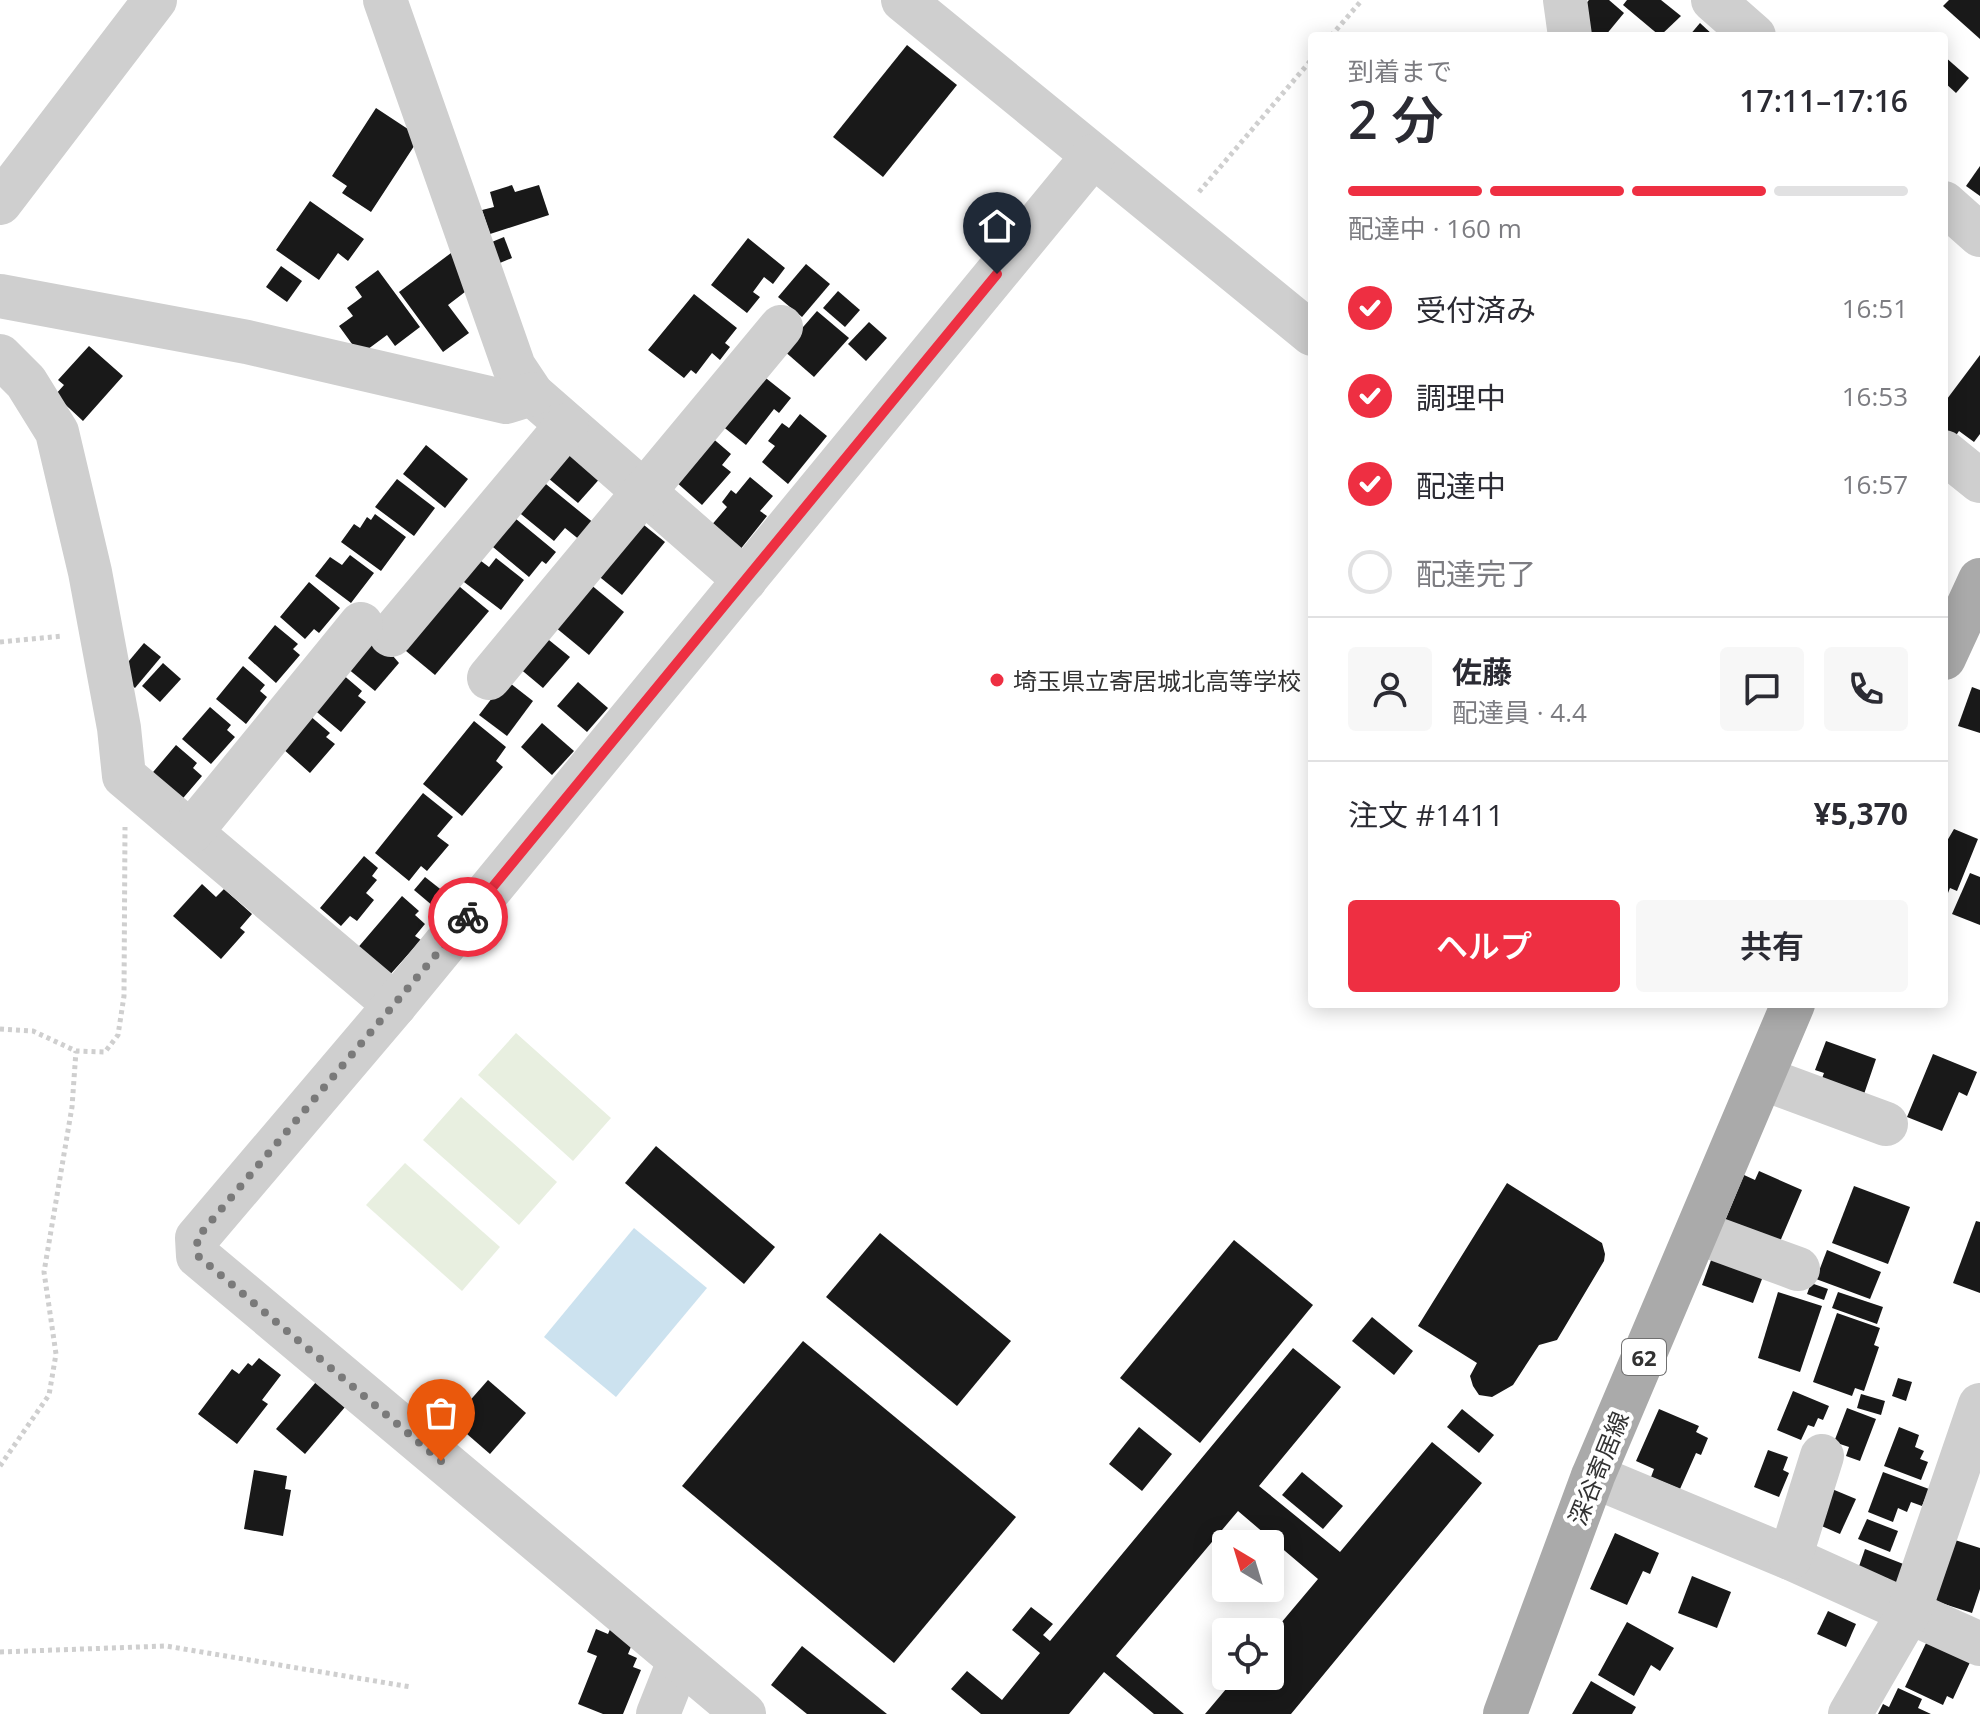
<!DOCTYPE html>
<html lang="ja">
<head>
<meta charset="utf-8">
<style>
	:root { --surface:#fff; --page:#f7f7f7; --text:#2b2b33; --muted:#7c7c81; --line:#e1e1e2; --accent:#ee2f42 }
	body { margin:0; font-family:"Open Sans","Noto Sans JP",sans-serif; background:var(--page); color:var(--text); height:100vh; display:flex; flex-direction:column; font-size:30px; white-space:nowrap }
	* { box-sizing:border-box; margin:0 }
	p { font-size:26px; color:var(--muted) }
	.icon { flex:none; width:44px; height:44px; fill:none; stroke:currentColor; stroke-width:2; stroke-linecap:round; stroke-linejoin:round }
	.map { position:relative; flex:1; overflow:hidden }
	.details { position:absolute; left:1308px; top:32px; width:640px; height:976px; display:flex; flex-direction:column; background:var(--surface); border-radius:8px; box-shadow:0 4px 20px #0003 }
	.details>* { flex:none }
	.needle { width:52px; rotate:322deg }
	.controls { position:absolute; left:1212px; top:1530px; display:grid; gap:16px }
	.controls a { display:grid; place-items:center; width:72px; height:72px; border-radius:8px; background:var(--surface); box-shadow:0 4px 20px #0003; font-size:40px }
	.pin { position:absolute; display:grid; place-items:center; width:68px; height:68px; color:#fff; margin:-82px -34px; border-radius:50% 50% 50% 0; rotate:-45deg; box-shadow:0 0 8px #0007 }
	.pin .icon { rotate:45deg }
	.courier { position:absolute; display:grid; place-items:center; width:80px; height:80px; margin:-40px; border:6px solid #ee2f42; border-radius:50%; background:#fff; color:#222; box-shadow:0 2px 10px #0007 }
	.summary em { font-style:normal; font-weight:600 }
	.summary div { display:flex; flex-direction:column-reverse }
	.summary { display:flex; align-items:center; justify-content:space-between; height:136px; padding:0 40px }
	h1 { font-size:52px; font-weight:600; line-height:60px }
	.bar { display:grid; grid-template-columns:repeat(4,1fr); gap:12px 8px; align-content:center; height:96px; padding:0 40px }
	.bar i { height:10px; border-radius:6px; background:var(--line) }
	.bar .selected { background:var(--accent) }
	.bar p { grid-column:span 4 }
	.line { display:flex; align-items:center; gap:20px; padding:0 40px; border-top:2px solid var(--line) }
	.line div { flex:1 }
	.round { display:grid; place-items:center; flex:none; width:84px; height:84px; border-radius:8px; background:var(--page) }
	ol { padding:0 40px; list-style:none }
	li { display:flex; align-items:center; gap:24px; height:88px }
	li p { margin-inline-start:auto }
	li .icon { padding:8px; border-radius:50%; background:var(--accent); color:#fff; stroke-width:4 }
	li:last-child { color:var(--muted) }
	li i { width:44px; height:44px; border:4px solid var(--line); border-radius:50% }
	.cta { display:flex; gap:16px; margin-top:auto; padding:16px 40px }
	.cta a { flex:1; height:92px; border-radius:8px; background:var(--accent); color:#fff; font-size:32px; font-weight:600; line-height:92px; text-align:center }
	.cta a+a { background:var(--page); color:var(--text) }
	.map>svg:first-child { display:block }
</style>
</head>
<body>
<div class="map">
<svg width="1980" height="1714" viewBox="0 0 1980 1714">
	<rect width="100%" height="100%" fill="#fff"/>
	<!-- green -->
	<g fill="#e8efe0">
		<path d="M516,1033L611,1118L573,1161L478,1075Z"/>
		<path d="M461,1097L557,1182L519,1225L423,1140Z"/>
		<path d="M405,1163L500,1247L462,1291L366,1205Z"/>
	</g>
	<!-- water -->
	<path fill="#cce2ef" d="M634,1228L707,1288L616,1397L544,1337Z"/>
	<!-- building -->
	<g fill="#191919">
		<path d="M1589,0H1609L1624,13L1605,36H1582L1579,11Z"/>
		<path d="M1627,0H1661L1681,16L1660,36L1623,5Z"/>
		<path d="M1949,0H1980V39L1943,6Z"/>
		<path d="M1700,23L1714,36H1689Z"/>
		<path d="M907,45L957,85L883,177L833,137Z"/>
		<path d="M1944,56L1969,78L1956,93L1944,82Z"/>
		<path d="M376,108L420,137L371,212L342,193L347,186L332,176Z"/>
		<path d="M1980,166V196L1966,186Z"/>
		<path d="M512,185L515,192L539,185L549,215L490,234L482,210L494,207L490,192Z"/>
		<path d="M310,201L364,239L348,261L338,253L319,280L276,250Z"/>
		<path d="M504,237L512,258L495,265L487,244Z"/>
		<path d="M748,238L785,268L773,284L764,277L753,292L760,297L747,313L711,285Z"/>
		<path d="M451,253L474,285L448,305L469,333L443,352L399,292Z"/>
		<path d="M806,264L830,284L802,317L778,297Z"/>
		<path d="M281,266L302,281L287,302L266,287Z"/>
		<path d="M378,270L420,327L395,346L387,335L360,355L339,326L353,316L347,308L362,297L355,287Z"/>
		<path d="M838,291L860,310L845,327L823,308Z"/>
		<path d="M694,294L737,328L725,343L730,347L720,360L712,353L696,374L691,370L684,378L648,350Z"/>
		<path d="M817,311L849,338L814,377L783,350Z"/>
		<path d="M869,322L887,338L866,361L848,344Z"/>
		<path d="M89,346L123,376L83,421L55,395L64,385L58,380Z"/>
		<path d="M1980,355V434L1974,442L1959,431L1953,440L1944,433V403Z"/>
		<path d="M762,375L791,398L779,413L774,409L746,445L721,425Z"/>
		<path d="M800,414L827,436L788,484L762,462L775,446L768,441L782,423L789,428Z"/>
		<path d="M710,436L731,454L722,465L731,472L702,505L675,481Z"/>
		<path d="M426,445L468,479L445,508L403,474Z"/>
		<path d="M568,445L603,475L578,503L548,478Z"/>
		<path d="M750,477L773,496L760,511L767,516L739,551L710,527L727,507L722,502L731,490L736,494Z"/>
		<path d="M397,479L435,508L414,536L375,507Z"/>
		<path d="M541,480L595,524L581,541L565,528L554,541L516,510Z"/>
		<path d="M375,514L406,537L381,571L341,542L354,524L360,528L367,517L371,520Z"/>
		<path d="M510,514L556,552L546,564L542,561L529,577L487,542Z"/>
		<path d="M639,521L665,542L622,595L596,574Z"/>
		<path d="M350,555L374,573L351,603L315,576L330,557L342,565Z"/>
		<path d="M477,558L489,567L496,558L524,580L501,610L460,579Z"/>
		<path d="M309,582L340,608L319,633L314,629L305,639L280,617Z"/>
		<path d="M454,582L489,611L435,675L400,646Z"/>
		<path d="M590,584L624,612L589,655L555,627Z"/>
		<path d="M275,625L298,644L293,649L300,655L276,683L248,658Z"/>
		<path d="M375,635L399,663L375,691L347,668Z"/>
		<path d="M544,636L570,657L543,688L518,667Z"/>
		<path d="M144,643L161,657L135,688L118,674Z"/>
		<path d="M163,663L181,679L160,702L142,686Z"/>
		<path d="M243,666L265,685L260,691L267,697L246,724L216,699Z"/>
		<path d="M341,673L362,691L358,696L366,702L341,732L312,708Z"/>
		<path d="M506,680L533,701L507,736L479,715Z"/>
		<path d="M578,682L608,708L587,732L557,706Z"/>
		<path d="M1972,687L1980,690V733L1958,726Z"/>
		<path d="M210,707L231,725L227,730L235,737L211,764L182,739Z"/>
		<path d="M309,715L330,733L326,737L335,744L310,773L282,748Z"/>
		<path d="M474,721L506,747L496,761L503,767L462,816L423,784Z"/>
		<path d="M542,723L574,751L552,775L521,747Z"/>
		<path d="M176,745L197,763L193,768L202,776L178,804L148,778Z"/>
		<path d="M423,793L453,817L437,836L449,845L427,871L421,866L409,881L375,853Z"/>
		<path d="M1954,829L1978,839L1957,891L1950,888L1944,903V846Z"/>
		<path d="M364,856L378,868L372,876L377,880L366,893L374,900L357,921L350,916L341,926L320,908Z"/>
		<path d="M1970,873L1980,877V925L1952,914Z"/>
		<path d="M425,877L458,903L446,917L414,890Z"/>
		<path d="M202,884L216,897L224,889L252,914L240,928L245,932L221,959L173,916Z"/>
		<path d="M402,896L419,911L415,915L425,924L415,936L421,940L387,978L355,951Z"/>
		<path d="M1826,1041L1876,1059L1862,1100L1820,1084L1824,1073L1815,1070Z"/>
		<path d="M1933,1054L1977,1072L1967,1096L1959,1092L1942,1131L1907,1117Z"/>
		<path d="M656,1146L775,1247L744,1284L625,1183Z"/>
		<path d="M1759,1171L1802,1190L1776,1251L1722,1228L1744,1175L1755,1180Z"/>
		<path d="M1507,1183L1602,1243L1605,1254L1604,1261L1557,1340L1539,1345L1513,1385L1492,1397L1479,1395L1473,1386L1470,1376L1477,1363L1418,1326Z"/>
		<path d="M1854,1186L1910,1207L1888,1264L1832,1243Z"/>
		<path d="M1976,1221L1980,1222V1293L1953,1283Z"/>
		<path d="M880,1233L1011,1341L957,1406L826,1297Z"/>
		<path d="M1234,1240L1313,1305L1200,1443L1120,1378Z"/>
		<path d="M1827,1250L1881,1272L1870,1299L1816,1279Z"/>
		<path d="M1714,1252L1765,1271L1753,1303L1702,1285Z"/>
		<path d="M1811,1283L1828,1289L1824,1300L1807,1294Z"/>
		<path d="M1778,1292L1822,1306L1800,1372L1758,1358Z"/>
		<path d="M1838,1292L1883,1307L1877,1324L1832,1308Z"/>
		<path d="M1837,1313L1880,1328L1874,1345L1879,1347L1864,1391L1855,1388L1852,1396L1813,1382Z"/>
		<path d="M1372,1317L1413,1351L1394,1375L1352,1341Z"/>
		<path d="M803,1341L1016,1517L894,1663L682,1486Z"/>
		<path d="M1293,1348L1341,1387L1259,1486L1340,1552L1432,1442L1482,1483L1291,1714H1205L1237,1676H1270V1636L1318,1579L1238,1511L1116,1656L1184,1714H1154L1104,1672L1069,1714H981L951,1689L967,1671L1002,1700L1040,1653L1012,1630L1031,1607L1053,1624L1043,1635L1050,1641Z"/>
		<path d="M259,1358L281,1375L262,1400L268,1404L237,1444L198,1414L232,1369L239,1374L248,1363L252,1366Z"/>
		<path d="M322,1375L351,1400L305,1454L276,1429Z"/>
		<path d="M1898,1378L1912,1382L1906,1401L1892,1396Z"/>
		<path d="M488,1380L526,1413L490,1454L452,1421Z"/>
		<path d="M1793,1391L1829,1406L1823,1420L1818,1418L1814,1427L1808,1425L1801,1440L1777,1430Z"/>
		<path d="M1861,1394L1885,1401L1881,1415L1857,1408Z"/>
		<path d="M1847,1408L1876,1419L1860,1461L1846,1456L1849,1447L1834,1442Z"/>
		<path d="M1462,1409L1494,1435L1479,1453L1447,1427Z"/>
		<path d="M1659,1409L1699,1426L1696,1432L1708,1438L1701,1455L1696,1453L1680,1489L1651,1477L1654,1469L1636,1461Z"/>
		<path d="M1139,1427L1172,1454L1142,1491L1109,1464Z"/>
		<path d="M1899,1427L1919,1435L1915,1447L1924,1451L1920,1459L1928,1462L1921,1480L1884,1466Z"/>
		<path d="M1768,1450L1788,1457L1783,1470L1789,1473L1779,1497L1754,1487Z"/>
		<path d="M254,1470L287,1476L285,1489L291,1490L283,1536L244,1529Z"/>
		<path d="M1302,1472L1343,1506L1323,1529L1282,1495Z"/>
		<path d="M1883,1472L1929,1489L1922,1506L1911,1502L1907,1512L1898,1508L1893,1522L1868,1512Z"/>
		<path d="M1832,1489L1856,1499L1840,1534L1817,1524Z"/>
		<path d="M1867,1519L1898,1531L1890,1552L1858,1539Z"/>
		<path d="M1615,1533L1659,1553L1650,1574L1643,1571L1627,1605L1590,1589Z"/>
		<path d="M1955,1540L1980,1548V1589L1972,1613L1935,1601Z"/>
		<path d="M1865,1549L1911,1567L1902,1589L1857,1572Z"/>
		<path d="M1692,1576L1731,1592L1717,1628L1678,1613Z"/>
		<path d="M1828,1611L1856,1624L1846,1647L1817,1634Z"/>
		<path d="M1627,1622L1674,1648L1660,1671L1651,1665L1634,1696L1598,1675Z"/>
		<path d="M611,1627L635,1637L628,1654L637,1658L633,1667L641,1670L623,1714H603L578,1704L597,1656L587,1652L596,1629L608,1634Z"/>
		<path d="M1928,1639L1971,1660L1953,1699L1947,1696L1943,1705L1905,1687Z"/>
		<path d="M802,1646L887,1714H807L771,1685Z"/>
		<path d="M1591,1681L1636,1707L1632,1714H1572Z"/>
		<path d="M1898,1688L1922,1699L1918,1708L1931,1714H1878L1883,1704L1889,1707Z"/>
	</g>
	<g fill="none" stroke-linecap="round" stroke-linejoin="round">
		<!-- path -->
		<g stroke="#cfcfcf" stroke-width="5" stroke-dasharray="4 4" stroke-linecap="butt">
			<path d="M1331,36L1362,0"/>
			<path d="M1199,192L1312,59"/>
			<path d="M0,642L63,636"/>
			<path d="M0,1029L33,1031L76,1051L105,1052L118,1035L124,996L125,827"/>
			<path d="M0,1466L49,1395L56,1354L44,1272L72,1107L76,1051"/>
			<path d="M0,1652L166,1646L411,1687"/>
		</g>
		<!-- minor -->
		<g stroke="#cfcfcf" stroke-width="44">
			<path d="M385,0L514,367L532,394L745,580"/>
			<path d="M903,0L1312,334"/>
			<path d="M1565,0L1570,36"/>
			<path d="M1713,0L1754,36"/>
			<path d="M0,203L155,0"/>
			<path d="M1944,203L1980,235"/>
			<path d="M0,296L247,342L506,402L532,394"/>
			<path d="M0,356L26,382L57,432L90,572L119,728L124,776L395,1005"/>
			<path d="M1944,452L1980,481"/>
			<path d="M391,635L567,425"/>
			<path d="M489,678L781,327"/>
			<path d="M191,832L361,624"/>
			<path d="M1762,1078L1886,1124"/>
			<path d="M1697,1232L1798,1269"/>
			<path d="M1593,1476L1790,1558L1980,1644"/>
			<path d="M1790,1558L1822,1456"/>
			<path d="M658,1714L679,1661"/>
			<path d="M744,1714L198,1256L197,1238L395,1005L1093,156"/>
			<path d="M1850,1714L1909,1612L1980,1405"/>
		</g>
		<!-- major -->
		<g stroke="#aaa" stroke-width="44">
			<path d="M1944,658L1980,580"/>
			<path d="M1505,1714L1593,1476L1793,1004"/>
		</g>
	</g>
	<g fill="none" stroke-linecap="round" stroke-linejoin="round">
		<!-- done -->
		<path stroke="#7a7a7a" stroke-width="8" stroke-dasharray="0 14.4" d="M441,1461L198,1256L197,1238L468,917"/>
		<!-- route -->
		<path stroke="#ee2f42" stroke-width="10" d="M468,917L997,274"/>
	</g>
	<!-- markers -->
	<circle fill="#ee2f42" stroke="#fff" stroke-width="3" cx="997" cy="680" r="8"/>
	<g text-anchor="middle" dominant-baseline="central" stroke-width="8" stroke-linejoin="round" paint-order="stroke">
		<!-- shield labels -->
		<rect fill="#fff" stroke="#707070" stroke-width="2" x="1622" y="1339" width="44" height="36" rx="6"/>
		<g font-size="22" font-weight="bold" fill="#323232">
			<text x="1644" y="1357">62</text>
		</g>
		<!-- poi labels -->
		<g font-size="24" fill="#323232" stroke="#fff" text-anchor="start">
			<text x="1013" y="680">埼玉県立寄居城北高等学校</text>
		</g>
		<!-- street labels -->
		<g font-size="24" fill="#323232" stroke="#fff">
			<text transform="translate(1598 1468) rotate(-68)">深谷寄居線</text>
		</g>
	</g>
</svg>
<div class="controls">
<a><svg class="needle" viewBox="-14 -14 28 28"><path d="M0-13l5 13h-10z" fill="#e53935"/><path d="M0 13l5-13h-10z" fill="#7c7c81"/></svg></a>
<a><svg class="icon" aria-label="locate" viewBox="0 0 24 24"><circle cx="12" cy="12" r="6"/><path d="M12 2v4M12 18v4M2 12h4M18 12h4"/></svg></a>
</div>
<div class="pin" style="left:441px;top:1461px;background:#ea580c"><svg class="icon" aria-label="bag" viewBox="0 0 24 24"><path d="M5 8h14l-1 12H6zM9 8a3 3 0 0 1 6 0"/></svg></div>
<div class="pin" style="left:997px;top:274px;background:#1f2937"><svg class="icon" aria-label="home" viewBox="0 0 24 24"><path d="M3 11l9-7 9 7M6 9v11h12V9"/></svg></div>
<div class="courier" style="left:468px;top:917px"><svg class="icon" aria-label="bike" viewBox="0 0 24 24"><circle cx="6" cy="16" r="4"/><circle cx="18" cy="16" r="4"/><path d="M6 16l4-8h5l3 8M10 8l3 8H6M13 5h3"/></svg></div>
<section class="details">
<div class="summary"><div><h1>2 分</h1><p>到着まで</p></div><em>17:11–17:16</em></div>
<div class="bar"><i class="selected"></i><i class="selected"></i><i class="selected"></i><i></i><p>配達中 · 160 m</p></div>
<ol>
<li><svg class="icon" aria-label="check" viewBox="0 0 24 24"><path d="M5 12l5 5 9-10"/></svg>受付済み<p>16:51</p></li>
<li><svg class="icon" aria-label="check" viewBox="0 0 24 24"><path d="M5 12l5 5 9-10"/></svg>調理中<p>16:53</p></li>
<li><svg class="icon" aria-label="check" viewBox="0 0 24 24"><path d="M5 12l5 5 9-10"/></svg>配達中<p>16:57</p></li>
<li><i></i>配達完了</li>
</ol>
<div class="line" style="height:144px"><a class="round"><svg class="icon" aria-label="person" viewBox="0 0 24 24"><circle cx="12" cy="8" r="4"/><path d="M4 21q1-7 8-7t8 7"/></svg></a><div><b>佐藤</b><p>配達員 · 4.4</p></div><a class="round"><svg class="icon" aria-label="chat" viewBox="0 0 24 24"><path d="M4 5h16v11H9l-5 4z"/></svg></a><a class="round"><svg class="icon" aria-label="phone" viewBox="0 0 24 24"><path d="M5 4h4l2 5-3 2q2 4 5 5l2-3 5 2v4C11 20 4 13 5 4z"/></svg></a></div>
<div class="line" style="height:104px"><div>注文 #1411</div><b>¥5,370</b></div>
<div class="cta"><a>ヘルプ</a><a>共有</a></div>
</section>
</div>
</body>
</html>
